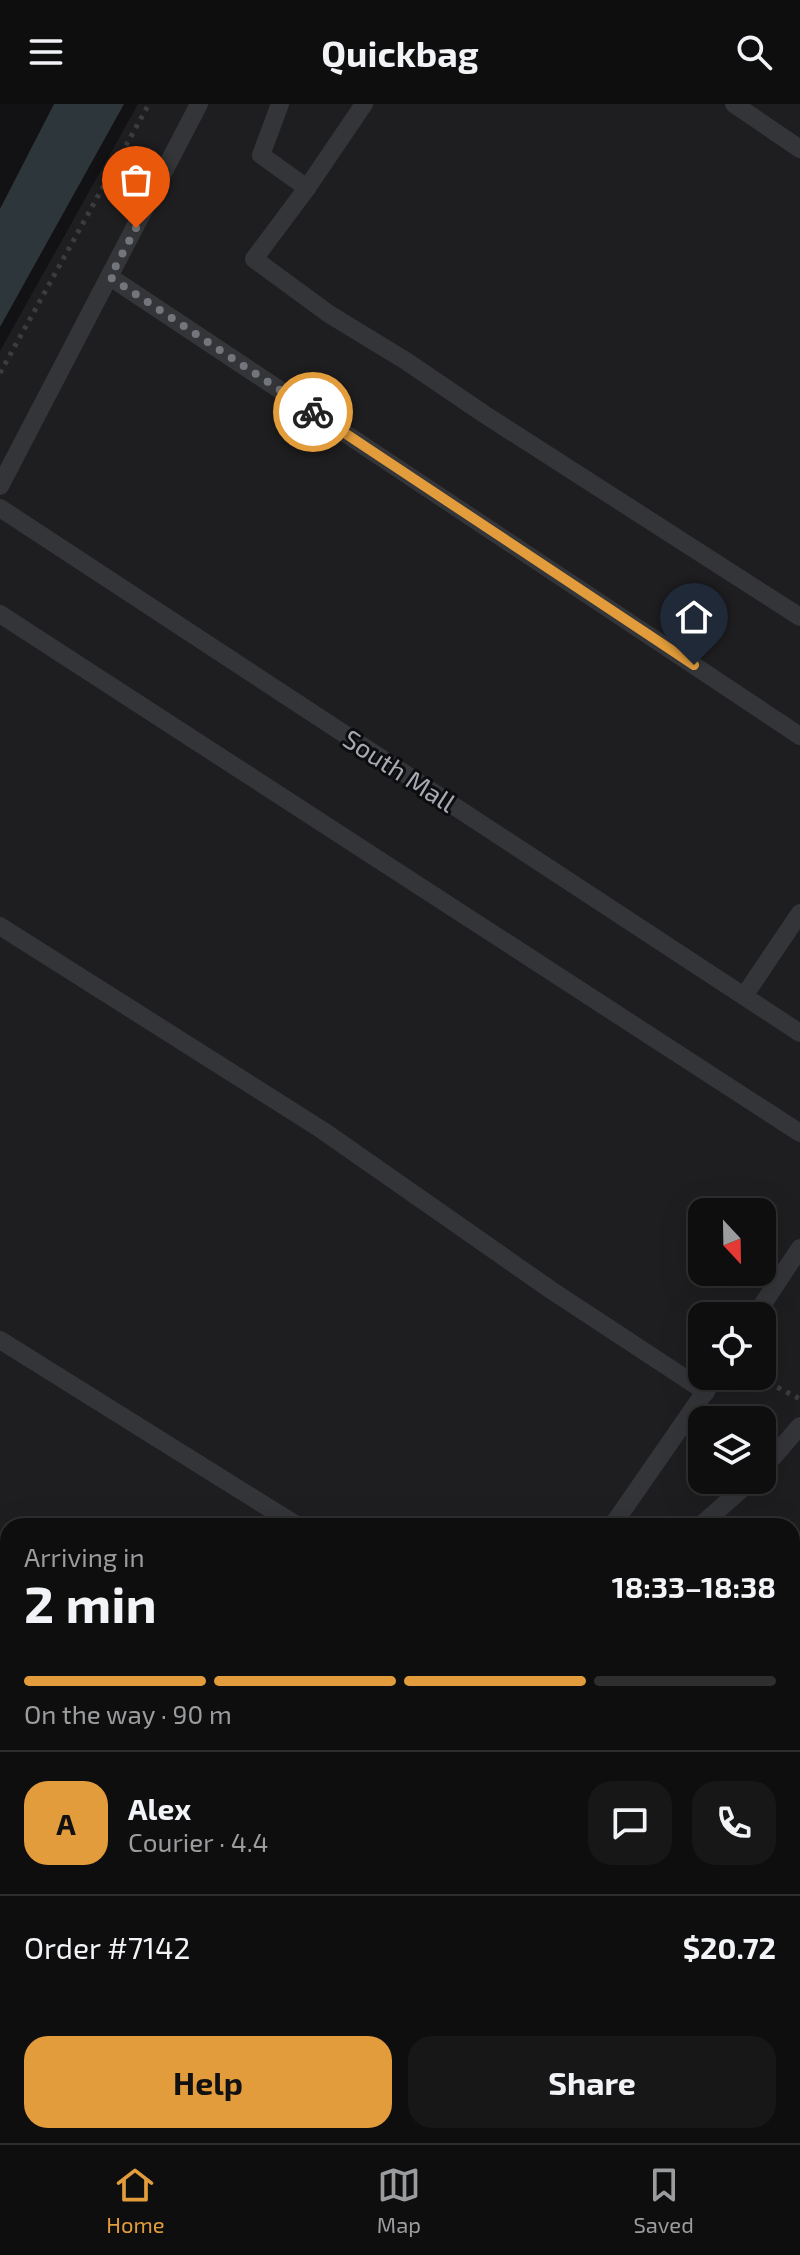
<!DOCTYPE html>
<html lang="en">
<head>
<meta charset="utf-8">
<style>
	:root { --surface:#0e0e0f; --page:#171718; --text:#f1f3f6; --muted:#9b9c9e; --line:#2e2e2f; --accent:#e29c3b }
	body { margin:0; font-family:"Exo 2",sans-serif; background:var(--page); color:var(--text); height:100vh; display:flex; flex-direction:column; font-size:30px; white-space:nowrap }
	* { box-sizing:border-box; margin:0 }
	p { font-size:26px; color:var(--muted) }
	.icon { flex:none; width:44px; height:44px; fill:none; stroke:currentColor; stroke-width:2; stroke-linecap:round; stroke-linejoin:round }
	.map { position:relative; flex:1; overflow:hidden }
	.sheet { position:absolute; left:0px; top:1414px; width:800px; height:626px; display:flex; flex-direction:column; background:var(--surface); border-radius:24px 24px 0 0; box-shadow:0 8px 32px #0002,0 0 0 2px var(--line) }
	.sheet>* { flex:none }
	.needle { width:52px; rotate:158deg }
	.buttons { position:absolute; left:688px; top:1094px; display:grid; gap:16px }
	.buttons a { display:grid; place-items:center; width:88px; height:88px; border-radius:16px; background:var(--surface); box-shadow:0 8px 32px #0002,0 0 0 2px var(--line); font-size:40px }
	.pin { position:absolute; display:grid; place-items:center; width:68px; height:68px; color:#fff; margin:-82px -34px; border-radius:50% 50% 50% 0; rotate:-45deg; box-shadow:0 0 8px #0007 }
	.pin .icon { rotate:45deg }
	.courier { position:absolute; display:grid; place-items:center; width:80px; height:80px; margin:-40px; border:6px solid #e29c3b; border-radius:50%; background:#fff; color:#222; box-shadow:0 2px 10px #0007 }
	.headline em { font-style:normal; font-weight:700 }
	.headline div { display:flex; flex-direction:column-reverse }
	.headline { display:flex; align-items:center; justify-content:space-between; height:136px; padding:0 24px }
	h1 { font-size:52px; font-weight:700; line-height:60px }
	.bar { display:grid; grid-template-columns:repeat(4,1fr); gap:12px 8px; align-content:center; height:96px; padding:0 24px }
	.bar i { height:10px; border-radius:6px; background:var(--line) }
	.bar .on { background:var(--accent) }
	.bar p { grid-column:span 4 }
	.line { display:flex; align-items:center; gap:20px; padding:0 24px; border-top:2px solid var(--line) }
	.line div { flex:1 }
	.round { display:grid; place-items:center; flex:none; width:84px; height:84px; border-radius:24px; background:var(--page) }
	.action { display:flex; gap:16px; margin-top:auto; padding:16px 24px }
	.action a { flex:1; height:92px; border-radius:24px; background:var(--accent); color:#111; font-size:32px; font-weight:700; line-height:92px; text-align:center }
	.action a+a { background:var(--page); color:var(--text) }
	header { display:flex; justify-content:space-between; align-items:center; height:104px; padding:0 24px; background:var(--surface); font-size:36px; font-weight:700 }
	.tab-bar { display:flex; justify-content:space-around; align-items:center; height:112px; border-top:2px solid var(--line); background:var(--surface); font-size:22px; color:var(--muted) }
	.tab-bar a { display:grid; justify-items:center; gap:4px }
	.tab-bar .on { color:var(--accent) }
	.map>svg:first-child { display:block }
</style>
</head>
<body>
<header><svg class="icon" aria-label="menu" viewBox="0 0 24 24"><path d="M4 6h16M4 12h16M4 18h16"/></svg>Quickbag<svg class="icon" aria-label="search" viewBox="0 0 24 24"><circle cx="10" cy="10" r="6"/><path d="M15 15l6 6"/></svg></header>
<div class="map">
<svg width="800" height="2039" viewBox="0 0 800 2039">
	<rect width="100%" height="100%" fill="#121214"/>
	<!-- built -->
	<path fill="#1e1e20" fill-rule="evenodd" d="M138,0H800V2039H0V247ZM702,1108H762V1168H702ZM702,1212H762V1272H702ZM702,1316H762V1376H702ZM8,1422H792V2032H8Z"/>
	<!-- green -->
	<path fill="#1f261f" d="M800,1479V1651L792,1660V1485Z"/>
	<!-- water -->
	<path fill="#2d363b" d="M54,0H124L0,223V105Z"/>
	<!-- building -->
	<g fill="#444549" stroke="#2c2d2f" stroke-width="2">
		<path d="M800,1747V2039H697L710,2032H792V1759Z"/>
		<path d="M469,2032H610L611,2039H464Z"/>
	</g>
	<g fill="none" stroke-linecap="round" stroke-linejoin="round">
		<!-- path -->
		<g stroke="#3a3c3f" stroke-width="5" stroke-dasharray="4 6" stroke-linecap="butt">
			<path d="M0,269L149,0"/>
			<path d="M761,1272L775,1282L800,1295"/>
			<path d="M792,1467L800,1461"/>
			<path d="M500,2032L507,2039"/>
		</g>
		<!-- lane -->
		<g stroke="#343538" stroke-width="18">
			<path d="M280,0L261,51L307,84"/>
			<path d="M364,0L307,84L254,155L329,210L406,257L484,310L800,513"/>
			<path d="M734,0L800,45"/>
			<path d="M110,173L800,632"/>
			<path d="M0,382L199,0"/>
			<path d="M0,404L800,929"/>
			<path d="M0,510L800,1029"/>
			<path d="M0,822L322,1026L551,1186L706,1288"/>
			<path d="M744,892L800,809"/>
			<path d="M755,1212L800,1144"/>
			<path d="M0,1236L298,1422"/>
			<path d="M762,1366L800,1322"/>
			<path d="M612,1422L716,1272"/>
			<path d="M700,1422L752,1376"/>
			<path d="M0,1700L8,1705"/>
			<path d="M0,1947L8,1953"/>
			<path d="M130,2032L140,2039"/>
			<path d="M321,2039L325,2032"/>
			<path d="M376,2039V2032"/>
		</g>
	</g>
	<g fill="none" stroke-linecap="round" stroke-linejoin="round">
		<!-- done -->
		<path stroke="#72757b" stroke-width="8" stroke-dasharray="0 14.4" d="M136,124L110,173L313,308"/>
		<!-- route -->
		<path stroke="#e29c3b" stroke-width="10" d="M313,308L694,561"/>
	</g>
	<g text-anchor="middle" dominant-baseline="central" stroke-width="6" stroke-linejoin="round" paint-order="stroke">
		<!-- street labels -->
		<g font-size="26" fill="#a5aab3" stroke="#0d0d0f">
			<text transform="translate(400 666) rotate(33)">South Mall</text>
		</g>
	</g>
</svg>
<div class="buttons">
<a><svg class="needle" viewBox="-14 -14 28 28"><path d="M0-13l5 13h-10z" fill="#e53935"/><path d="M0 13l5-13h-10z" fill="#9b9c9e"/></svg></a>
<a><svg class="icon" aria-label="locate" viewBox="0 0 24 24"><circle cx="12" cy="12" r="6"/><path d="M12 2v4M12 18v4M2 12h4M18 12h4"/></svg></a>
<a><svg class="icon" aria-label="layers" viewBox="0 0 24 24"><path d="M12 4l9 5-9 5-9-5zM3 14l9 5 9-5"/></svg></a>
</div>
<div class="pin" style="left:136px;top:124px;background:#ea580c"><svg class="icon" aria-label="bag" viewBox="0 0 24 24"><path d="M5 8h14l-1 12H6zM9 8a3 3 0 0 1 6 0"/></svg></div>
<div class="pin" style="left:694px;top:561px;background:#1f2937"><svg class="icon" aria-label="home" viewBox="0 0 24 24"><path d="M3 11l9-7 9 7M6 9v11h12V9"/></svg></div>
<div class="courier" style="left:313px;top:308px"><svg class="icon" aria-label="bike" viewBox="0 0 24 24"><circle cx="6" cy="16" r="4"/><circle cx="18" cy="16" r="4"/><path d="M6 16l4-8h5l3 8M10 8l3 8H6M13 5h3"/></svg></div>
<section class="sheet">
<div class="headline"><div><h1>2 min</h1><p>Arriving in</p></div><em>18:33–18:38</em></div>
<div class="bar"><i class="on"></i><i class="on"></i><i class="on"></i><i></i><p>On the way · 90 m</p></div>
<div class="line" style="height:144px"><b class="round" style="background:var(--accent);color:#111">A</b><div><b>Alex</b><p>Courier · 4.4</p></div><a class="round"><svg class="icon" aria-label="chat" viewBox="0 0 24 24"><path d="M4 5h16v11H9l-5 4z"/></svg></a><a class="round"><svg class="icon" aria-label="phone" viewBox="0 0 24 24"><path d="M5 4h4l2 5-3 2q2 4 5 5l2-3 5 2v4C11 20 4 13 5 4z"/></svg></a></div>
<div class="line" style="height:104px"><div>Order #7142</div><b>$20.72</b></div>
<div class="action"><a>Help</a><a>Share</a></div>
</section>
</div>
<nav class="tab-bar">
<a class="on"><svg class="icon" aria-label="home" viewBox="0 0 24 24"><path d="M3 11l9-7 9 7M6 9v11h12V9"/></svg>Home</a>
<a><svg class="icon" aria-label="map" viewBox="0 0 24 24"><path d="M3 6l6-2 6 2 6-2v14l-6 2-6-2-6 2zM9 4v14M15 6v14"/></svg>Map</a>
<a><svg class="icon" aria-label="saved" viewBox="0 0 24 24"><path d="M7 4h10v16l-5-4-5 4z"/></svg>Saved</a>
</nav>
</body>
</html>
